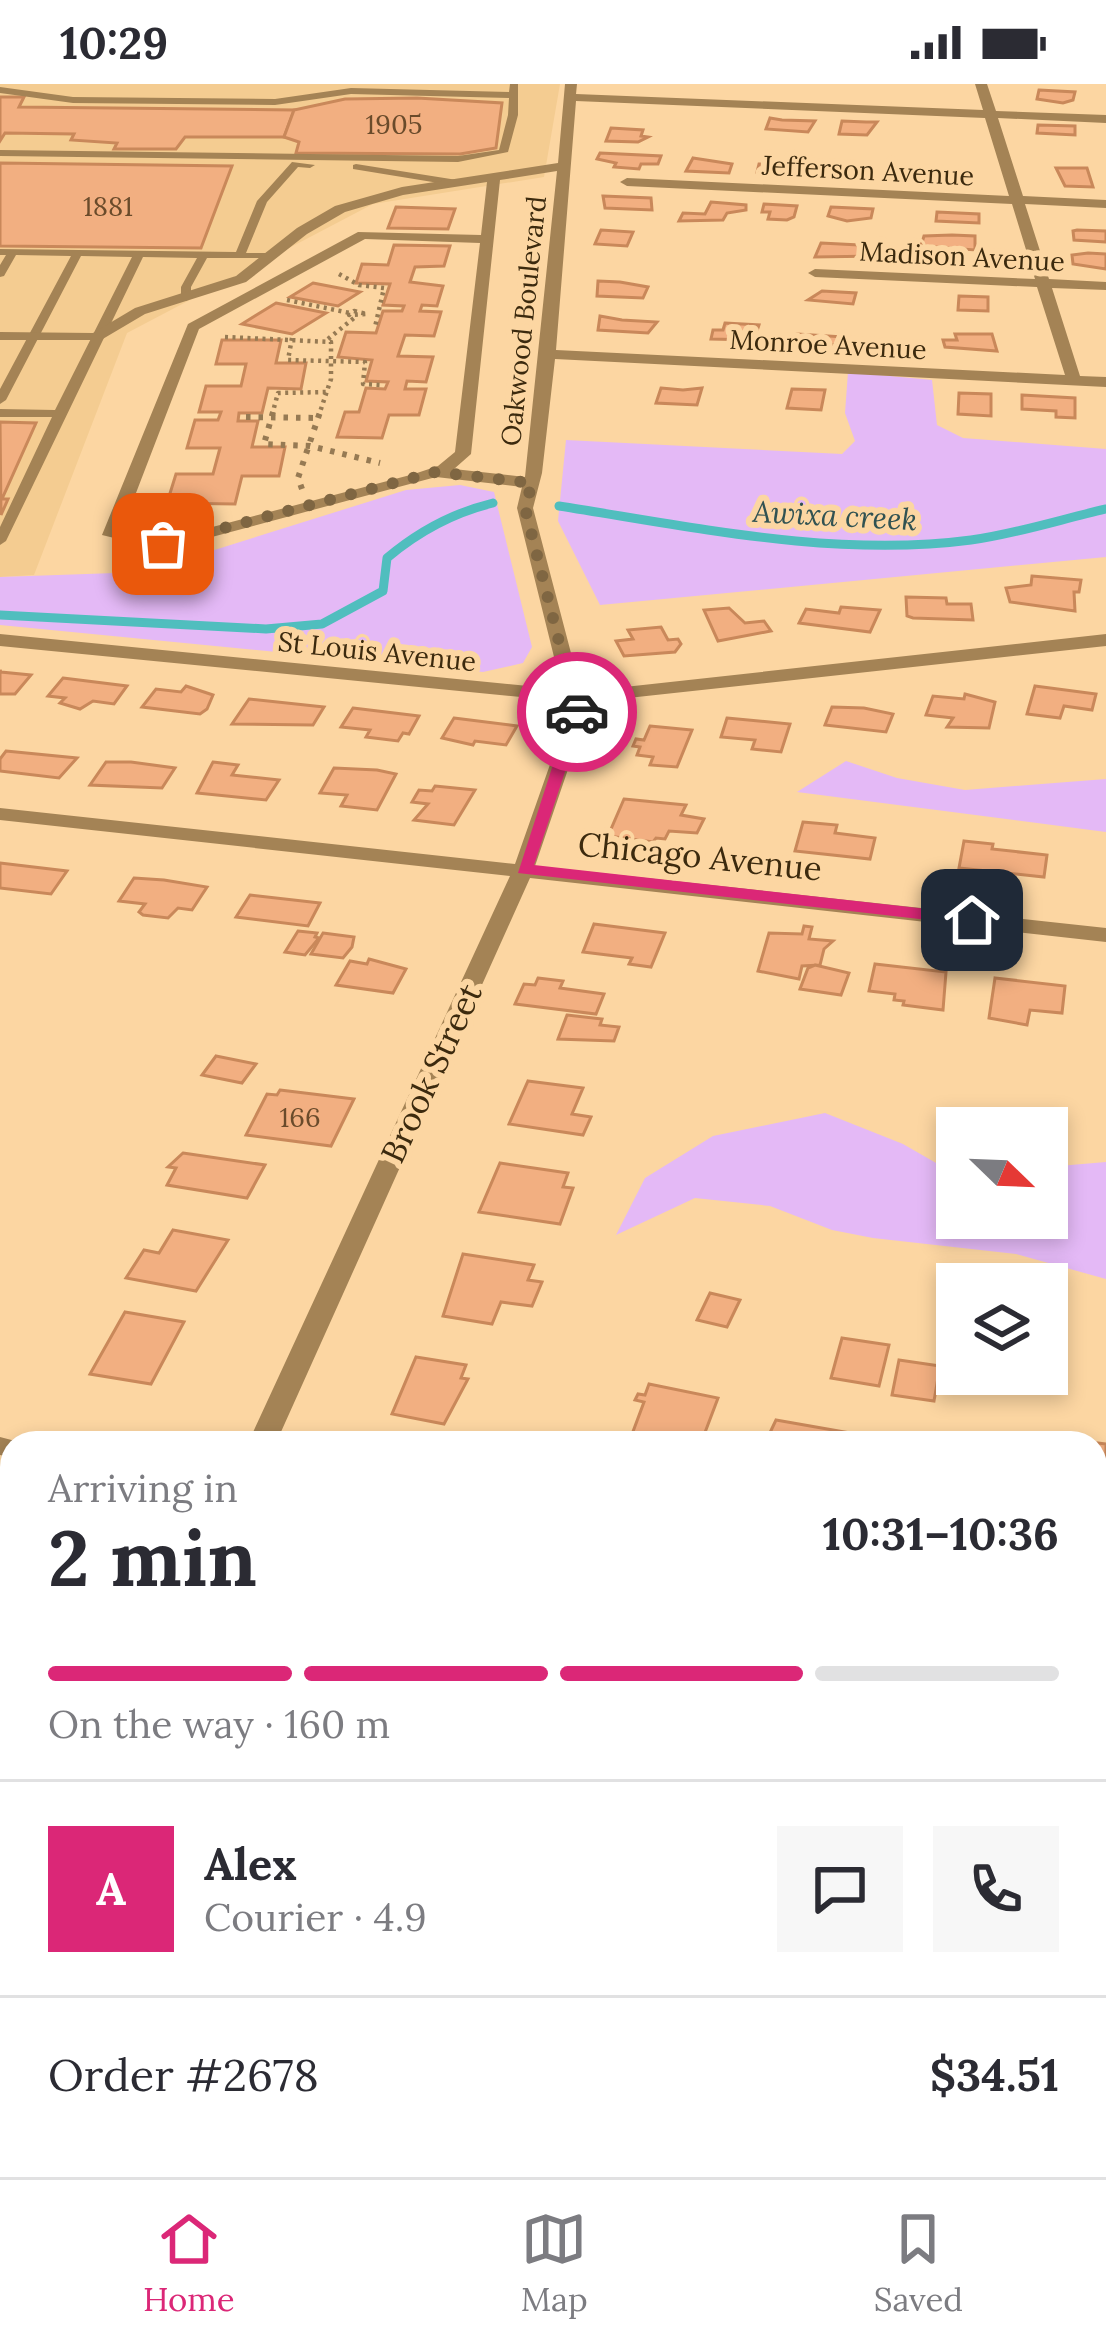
<!DOCTYPE html>
<html lang="en">
<head>
<meta charset="utf-8">
<style>
	:root { --surface:#fff; --page:#f7f7f7; --text:#2b2b33; --muted:#7c7c81; --line:#e1e1e2; --accent:#db2777 }
	body { margin:0; font-family:Lora,serif; background:var(--page); color:var(--text); height:100vh; display:flex; flex-direction:column; font-size:45px; white-space:nowrap }
	* { box-sizing:border-box; margin:0 }
	p { font-size:39px; color:var(--muted) }
	.icon { flex:none; width:66px; height:66px; fill:none; stroke:currentColor; stroke-width:2; stroke-linecap:round; stroke-linejoin:round }
	.map { position:relative; flex:1; overflow:hidden }
	.sheet { position:absolute; left:0px; top:1347px; width:1107px; height:747px; display:flex; flex-direction:column; background:var(--surface); border-radius:36px 36px 0 0; box-shadow:0 6px 18px #0003 }
	.sheet>* { flex:none }
	.needle { width:78px; rotate:113deg }
	.buttons { position:absolute; left:936px; top:1023px; display:grid; gap:24px }
	.buttons a { display:grid; place-items:center; width:132px; height:132px; border-radius:0px; background:var(--surface); box-shadow:0 6px 18px #0003; font-size:60px }
	.pin { position:absolute; display:grid; place-items:center; width:102px; height:102px; color:#fff; margin:-51px; border-radius:24px; box-shadow:0 6px 18px #0006 }
	.courier { position:absolute; display:grid; place-items:center; width:120px; height:120px; margin:-60px; border:9px solid #db2777; border-radius:50%; background:#fff; color:#222; box-shadow:0 3px 15px #0007 }
	.overview em { font-style:normal; font-weight:800 }
	.overview div { display:flex; flex-direction:column-reverse }
	.overview { display:flex; align-items:center; justify-content:space-between; height:204px; padding:0 48px }
	h1 { font-size:78px; font-weight:800; line-height:90px }
	.bar { display:grid; grid-template-columns:repeat(4,1fr); gap:18px 12px; align-content:center; height:144px; padding:0 48px }
	.bar i { height:15px; border-radius:9px; background:var(--line) }
	.bar .selected { background:var(--accent) }
	.bar p { grid-column:span 4 }
	.line { display:flex; align-items:center; gap:30px; padding:0 48px; border-top:3px solid var(--line) }
	.line div { flex:1 }
	.round { display:grid; place-items:center; flex:none; width:126px; height:126px; border-radius:0px; background:var(--page) }
	.status { display:flex; justify-content:space-between; align-items:center; height:84px; padding:0 60px; background:var(--surface); direction:ltr }
	.status svg { height:33px; fill:currentColor }
	.tab-bar { display:flex; justify-content:space-around; align-items:center; height:168px; border-top:3px solid var(--line); background:var(--surface); font-size:33px; color:var(--muted) }
	.tab-bar a { display:grid; justify-items:center; gap:6px }
	.tab-bar .selected { color:var(--accent) }
	.map>svg:first-child { display:block }
</style>
</head>
<body>
<div class="status"><b>10:29</b><svg viewBox="0 0 49 12"><path d="M0 12V9h3v3zM5 12V6h3v6zM10 12V3h3v9zM15 12V0h3v12zM26 1h20v11H26zM47 4h2v5h-2z"/></svg></div>
<div class="map">
<svg width="1106" height="2093" viewBox="0 0 1106 2093">
	<rect width="100%" height="100%" fill="#fcd6a2"/>
	<!-- built -->
	<path fill="#f4cc91" d="M0,0H560L544,93L373,120L127,249L34,491L0,493Z"/>
	<!-- green -->
	<g fill="#e4b9f6">
		<path d="M848,288L932,296L937,341L963,354L1106,365V473L600,521L558,437L566,356L842,370L855,357L845,329Z"/>
		<path d="M460,401L494,408L532,563L523,579L483,588L0,541V493L144,488L406,406Z"/>
		<path d="M846,677L897,694L965,706L1106,695V748L797,708Z"/>
		<path d="M825,1029L903,1060L957,1091V1134H1047V1083L1106,1078V1195L1016,1170L873,1154L832,1146L770,1122L695,1114L616,1151L645,1094L713,1052Z"/>
		<path d="M1095,2066L1106,2068V2093H666L632,2082H1095Z"/>
	</g>
	<g fill="none" stroke-linecap="round" stroke-linejoin="round">
		<!-- stream -->
		<g stroke="#50bebe" stroke-width="9">
			<path d="M559,422C693,443 836,474 971,456C1016,450 1062,435 1106,425"/>
			<path d="M0,531L266,545L322,540L383,507L387,474C419,447 452,429 493,419"/>
		</g>
	</g>
	<!-- building -->
	<g fill="#f2af81" stroke="#c9885a" stroke-width="3">
		<path d="M1039,6L1075,8L1073,16L1063,19L1037,15Z"/>
		<path d="M0,13H24L19,23L294,26L284,53H185L176,65H114L117,59L71,56L74,50L5,49L0,57Z"/>
		<path d="M417,14L502,19L496,64L460,70L296,69L299,58L284,53L294,26L345,15Z"/>
		<path d="M770,34L782,36L815,37L808,48L766,45Z"/>
		<path d="M842,37L866,38H877L867,51L839,50Z"/>
		<path d="M1038,41L1075,42V51L1037,49Z"/>
		<path d="M611,44L643,46L641,52L648,53L638,58L606,57Z"/>
		<path d="M600,69L661,72L658,80H641L639,85L614,83L616,79L597,75Z"/>
		<path d="M693,74L732,80L729,89L686,87Z"/>
		<path d="M0,79L232,82L201,164L0,162Z"/>
		<path d="M759,80L805,83L803,90L757,88Z"/>
		<path d="M835,84L875,85L873,95L833,93Z"/>
		<path d="M928,84L943,85L946,98L902,96L903,86Z"/>
		<path d="M1056,84H1087L1093,103L1065,102Z"/>
		<path d="M603,112L651,114L652,126L605,124Z"/>
		<path d="M711,118L746,121V126L727,129L723,136L679,137L683,129L705,130Z"/>
		<path d="M764,120L797,122L794,133L787,136L768,135L770,128H762Z"/>
		<path d="M396,123L455,125L448,145L388,144Z"/>
		<path d="M831,123L873,125L871,134L847,137L828,132Z"/>
		<path d="M937,128L979,130V139L936,137Z"/>
		<path d="M601,146L633,148L627,162L595,160Z"/>
		<path d="M1077,146L1106,147V158L1074,156L1073,147Z"/>
		<path d="M952,151L975,152V166L921,162L924,152Z"/>
		<path d="M821,159L878,162L877,172L815,173Z"/>
		<path d="M394,161L450,162L444,182L415,183L410,198L443,202L437,222L422,221L420,227L441,228L434,252L405,251L398,272L433,273L426,298L407,297L405,305H426L419,331H389L382,354L337,353L345,328H359L366,304L385,305L388,298L366,297L372,276L338,273L346,248L376,249L383,227H402L404,222L383,221L390,200L356,199L362,180L388,181Z"/>
		<path d="M1088,169L1106,170V185L1073,180L1072,171Z"/>
		<path d="M922,176L987,180L980,186L928,183Z"/>
		<path d="M598,197L620,198L648,203L643,214L597,212Z"/>
		<path d="M313,199L360,208L338,222L290,213Z"/>
		<path d="M822,207L856,209L853,220L808,216Z"/>
		<path d="M959,212L988,213V227L958,226Z"/>
		<path d="M276,219L326,229L292,250L242,240Z"/>
		<path d="M600,232L622,236L657,238L648,249L598,246Z"/>
		<path d="M725,239L759,241L754,256L711,255L713,246H723Z"/>
		<path d="M797,250L845,253L842,261L795,258Z"/>
		<path d="M955,250H992L997,267L945,263L943,256H957Z"/>
		<path d="M222,256H281L276,279H306L301,305L268,304L262,329H239L238,337H258L252,363H285L279,392H242L235,420L167,419L176,390H213L220,364H187L195,336H218L221,328H199L206,302H241L246,280H216Z"/>
		<path d="M661,304L683,306L702,304L697,321L656,319Z"/>
		<path d="M792,305L825,306L821,326L787,324Z"/>
		<path d="M959,309L991,310V332L958,330Z"/>
		<path d="M1022,311L1075,314V334L1056,333V327L1022,325Z"/>
		<path d="M0,338L36,339L2,415H8L1,431Z"/>
		<path d="M1032,492L1081,496L1079,508H1074L1075,527L1010,518L1006,504L1031,501Z"/>
		<path d="M906,513L946,514L947,520H971L973,536L913,534L907,532Z"/>
		<path d="M841,523L880,526L870,548L799,539L806,525L839,529Z"/>
		<path d="M729,524L745,539L764,537L771,547L718,557L704,526Z"/>
		<path d="M661,543L668,556L678,555L681,560L675,568L624,572L616,557L633,555L628,546Z"/>
		<path d="M0,586L1,588L31,591L15,610H0Z"/>
		<path d="M63,594L127,602L114,620L93,617L80,625L60,619L65,614L48,612Z"/>
		<path d="M186,602L213,611L207,625L200,630L142,623L156,605L181,608Z"/>
		<path d="M1035,602L1096,610L1092,626L1064,622L1060,634L1027,630Z"/>
		<path d="M965,610L995,618L989,644L947,643L953,634L926,631L933,612L964,615Z"/>
		<path d="M249,615L324,623L313,641L232,640Z"/>
		<path d="M832,623L864,624L893,630L886,648L825,641Z"/>
		<path d="M353,624L419,632L409,650L403,649L398,657L366,653L370,646L341,643Z"/>
		<path d="M454,634L517,642L506,661L475,657L473,661L442,654Z"/>
		<path d="M727,634L790,640L781,668L752,665L755,656L721,653Z"/>
		<path d="M650,642L692,646L677,683L650,681L653,673L637,671L640,663L633,662L636,655L644,656Z"/>
		<path d="M6,667L77,674L59,694L0,687V675Z"/>
		<path d="M106,678H131L175,684L162,704L90,701Z"/>
		<path d="M213,678L238,681L232,691L279,696L266,716L197,709Z"/>
		<path d="M334,684L377,686L396,690L377,726L341,722L347,711L320,709Z"/>
		<path d="M435,702L475,706L454,741L414,736L428,720L412,718L419,706L432,707Z"/>
		<path d="M624,715L686,721L681,731L704,735L697,749L669,747L665,755L656,754L653,758L608,752Z"/>
		<path d="M803,738L837,741L835,749L875,754L870,775L795,767Z"/>
		<path d="M964,757L993,760L992,765L1047,771L1044,793L959,784Z"/>
		<path d="M0,779L67,787L51,810L0,804Z"/>
		<path d="M134,794L164,796L207,803L192,826L178,824L168,834L143,831L139,828L145,820L119,817Z"/>
		<path d="M250,811L320,819L308,842L236,833Z"/>
		<path d="M594,840L665,849L651,883L629,880L632,874L583,868Z"/>
		<path d="M804,842L812,843L809,855L833,857L824,865L820,881L802,882L799,895L758,887L769,849L802,850Z"/>
		<path d="M298,847L317,849L315,853L319,854L305,871L285,868Z"/>
		<path d="M323,849L354,853L352,863L343,874L311,870Z"/>
		<path d="M369,875L406,885L393,909L336,901L350,877L367,880Z"/>
		<path d="M875,880L946,888L943,926L903,921L904,917L894,916L895,910L869,907Z"/>
		<path d="M815,881L849,889L841,911L800,905L808,884Z"/>
		<path d="M538,894L563,897L560,904L604,910L596,930L515,920L524,900L535,901Z"/>
		<path d="M995,894L1065,902L1062,929L1030,926L1027,941L989,934Z"/>
		<path d="M567,931L602,935L600,941L619,943L614,957L558,955Z"/>
		<path d="M216,972L256,980L242,999L202,991Z"/>
		<path d="M528,997L583,1004L572,1030L591,1033L583,1051L509,1040Z"/>
		<path d="M280,1006L354,1015L331,1062L246,1051L267,1010L277,1011Z"/>
		<path d="M183,1069L265,1081L247,1114L167,1101L176,1084L168,1083Z"/>
		<path d="M500,1079L568,1089L563,1103L573,1104L560,1140L479,1128Z"/>
		<path d="M173,1146L228,1156L196,1207L126,1194L144,1166L159,1169Z"/>
		<path d="M463,1170L534,1181L528,1196L542,1198L532,1222L501,1218L492,1240L443,1232Z"/>
		<path d="M710,1209L740,1216L727,1243L697,1236Z"/>
		<path d="M125,1228L184,1238L151,1300L90,1290Z"/>
		<path d="M842,1254L889,1261L879,1302L831,1294Z"/>
		<path d="M416,1273L466,1281L461,1294L468,1295L444,1340L392,1330Z"/>
		<path d="M899,1276L940,1282L934,1317L892,1311Z"/>
		<path d="M649,1300L718,1314L701,1359L631,1353L644,1318L635,1316L638,1310L645,1311Z"/>
		<path d="M776,1336L850,1349L848,1359H771L766,1357Z"/>
		<path d="M1042,1352L1106,1360V1412L1095,1411V1359H1041Z"/>
		<path d="M0,1441L12,1443V1524L0,1522Z"/>
	</g>
	<g fill="none" stroke-linecap="round" stroke-linejoin="round">
		<!-- path-far1 -->
		<g stroke="#967a53" stroke-width="4.5" stroke-dasharray="3 4.5" stroke-linecap="butt">
			<path d="M339,190L359,201L384,204L375,243"/>
			<path d="M287,216L350,229"/>
			<path d="M354,227L367,230L349,231Z"/>
			<path d="M225,253L331,258V295L319,331"/>
			<path d="M292,254L288,276L365,278L363,300L381,301"/>
			<path d="M328,255L354,234"/>
			<path d="M272,331L278,309L328,308"/>
		</g>
		<!-- path -->
		<g stroke="#967a53" stroke-width="6" stroke-dasharray="4.5 8" stroke-linecap="butt">
			<path d="M273,328L264,360L310,362L380,379"/>
			<path d="M246,333L320,334"/>
			<path d="M302,405L298,394L320,328"/>
		</g>
		<!-- service -->
		<g fill="#a48355" fill-rule="evenodd">
			<path d="M510,0H518V31L508,68L458,78L0,72V66L458,72L499,66L508,31L509,14L351,10L275,21L73,19L0,9V3L73,13L275,15L351,4L509,8Z"/>
			<path d="M292,78L315,81L310,84L298,83L267,118L246,169H269L274,172L273,174H207L191,203V214L186,217L181,214V203L197,174L143,173L6,457L0,461V443L52,333H0V325L55,326L132,173L81,172L6,316L0,320V305L71,172L16,171L4,192L0,193V181L6,171H0V165L236,168L257,117Z"/>
			<path d="M356,80L457,96L462,99L457,102L353,85V81Z"/>
		</g>
		<!-- minor -->
		<g fill="#a48355" fill-rule="evenodd">
			<path d="M565,0H577L576,10L983,26L975,0H987L996,27L1106,31V39L998,34L1023,112L1106,116V124L1025,120L1049,195L1106,198V206L1052,204L1080,292L1106,293V303L555,275L542,389L533,424L577,592L588,607L1106,550V562L591,618L535,782L1106,844V858L530,794L276,1359H248L510,792L0,736V724L515,780L572,618L0,562V550L568,606L559,593L517,424L522,403L436,393L163,466L102,451L188,240L358,148L481,151L487,98L403,111L345,128L307,150L246,198L145,230L101,256H0V248L93,249L135,224L236,192L297,144L335,122L402,103L558,79ZM576,17L985,34L1009,112L627,94L620,98L627,102L1012,120L1035,195L815,185L808,189L815,193L1037,203L1065,291L556,266ZM557,87L525,393L454,385L471,370L500,96ZM365,155L480,159L455,368L438,382L414,390L163,456L121,448L199,245Z"/>
			<path d="M12,1941V1995L0,1999V1946Z"/>
		</g>
		<!-- tertiary -->
		<g fill="#a48355" fill-rule="evenodd">
			<path d="M0,1353L23,1359H12V1373L0,1371Z"/>
			<path d="M1095,1514L1106,1516V1538L1095,1536Z"/>
		</g>
	</g>
	<!-- route -->
	<path fill="#db2777" d="M577,623L585,628L534,781L972,830L980,836L972,841L518,789L570,628Z"/>
	<g fill="none" stroke-linecap="round" stroke-linejoin="round">
		<!-- done -->
		<path stroke="#7f6642" stroke-width="12" stroke-dasharray="0 21.6" d="M163,460L435,388L532,399L525,424L568,593L583,613L577,628"/>
	</g>
	<g text-anchor="middle" dominant-baseline="central" stroke-width="12" stroke-linejoin="round" paint-order="stroke">
		<!-- number labels -->
		<g font-size="27" fill="#6a4b2b">
			<text x="394" y="40">1905</text>
			<text x="108" y="122">1881</text>
			<text x="300" y="1033">166</text>
		</g>
		<!-- far-street labels -->
		<g font-size="27" fill="#3c2a0e" stroke="#fcd6a2">
			<text transform="translate(868 86) rotate(3)">Jefferson Avenue</text>
			<text transform="translate(962 172) rotate(3)">Madison Avenue</text>
			<text transform="translate(523 237) rotate(-84)">Oakwood Boulevard</text>
			<text transform="translate(828 260) rotate(3)">Monroe Avenue</text>
			<text transform="translate(377 567) rotate(6)">St Louis Avenue</text>
		</g>
		<!-- far-water labels -->
		<g font-size="30" font-style="italic" fill="#315252" stroke="#fcd6a2">
			<text transform="translate(835 431) rotate(3)">Awixa creek</text>
		</g>
		<!-- street labels -->
		<g font-size="33" fill="#3c2a0e" stroke="#fcd6a2">
			<text transform="translate(700 772) rotate(6)">Chicago Avenue</text>
			<text transform="translate(431 989) rotate(-65)">Brook Street</text>
		</g>
	</g>
</svg>
<div class="buttons">
<a><svg class="needle" viewBox="-14 -14 28 28"><path d="M0-13l5 13h-10z" fill="#e53935"/><path d="M0 13l5-13h-10z" fill="#7c7c81"/></svg></a>
<a><svg class="icon" aria-label="layers" viewBox="0 0 24 24"><path d="M12 4l9 5-9 5-9-5zM3 14l9 5 9-5"/></svg></a>
</div>
<div class="pin" style="left:163px;top:460px;background:#ea580c"><svg class="icon" aria-label="bag" viewBox="0 0 24 24"><path d="M5 8h14l-1 12H6zM9 8a3 3 0 0 1 6 0"/></svg></div>
<div class="pin" style="left:972px;top:836px;background:#1f2937"><svg class="icon" aria-label="home" viewBox="0 0 24 24"><path d="M3 11l9-7 9 7M6 9v11h12V9"/></svg></div>
<div class="courier" style="left:577px;top:628px"><svg class="icon" aria-label="car" viewBox="0 0 24 24"><path d="M5 17H2v-5l4-1 3-4h7l3 4 3 1v5h-3M9 17h6M6 11h13"/><circle cx="7" cy="17" r="2"/><circle cx="17" cy="17" r="2"/></svg></div>
<section class="sheet">
<div class="overview"><div><h1>2 min</h1><p>Arriving in</p></div><em>10:31–10:36</em></div>
<div class="bar"><i class="selected"></i><i class="selected"></i><i class="selected"></i><i></i><p>On the way · 160 m</p></div>
<div class="line" style="height:216px"><b class="round" style="background:var(--accent);color:#fff">A</b><div><b>Alex</b><p>Courier · 4.9</p></div><a class="round"><svg class="icon" aria-label="chat" viewBox="0 0 24 24"><path d="M4 5h16v11H9l-5 4z"/></svg></a><a class="round"><svg class="icon" aria-label="phone" viewBox="0 0 24 24"><path d="M5 4h4l2 5-3 2q2 4 5 5l2-3 5 2v4C11 20 4 13 5 4z"/></svg></a></div>
<div class="line" style="height:156px"><div>Order #2678</div><b>$34.51</b></div>
</section>
</div>
<nav class="tab-bar">
<a class="selected"><svg class="icon" aria-label="home" viewBox="0 0 24 24"><path d="M3 11l9-7 9 7M6 9v11h12V9"/></svg>Home</a>
<a><svg class="icon" aria-label="map" viewBox="0 0 24 24"><path d="M3 6l6-2 6 2 6-2v14l-6 2-6-2-6 2zM9 4v14M15 6v14"/></svg>Map</a>
<a><svg class="icon" aria-label="saved" viewBox="0 0 24 24"><path d="M7 4h10v16l-5-4-5 4z"/></svg>Saved</a>
</nav>
</body>
</html>
